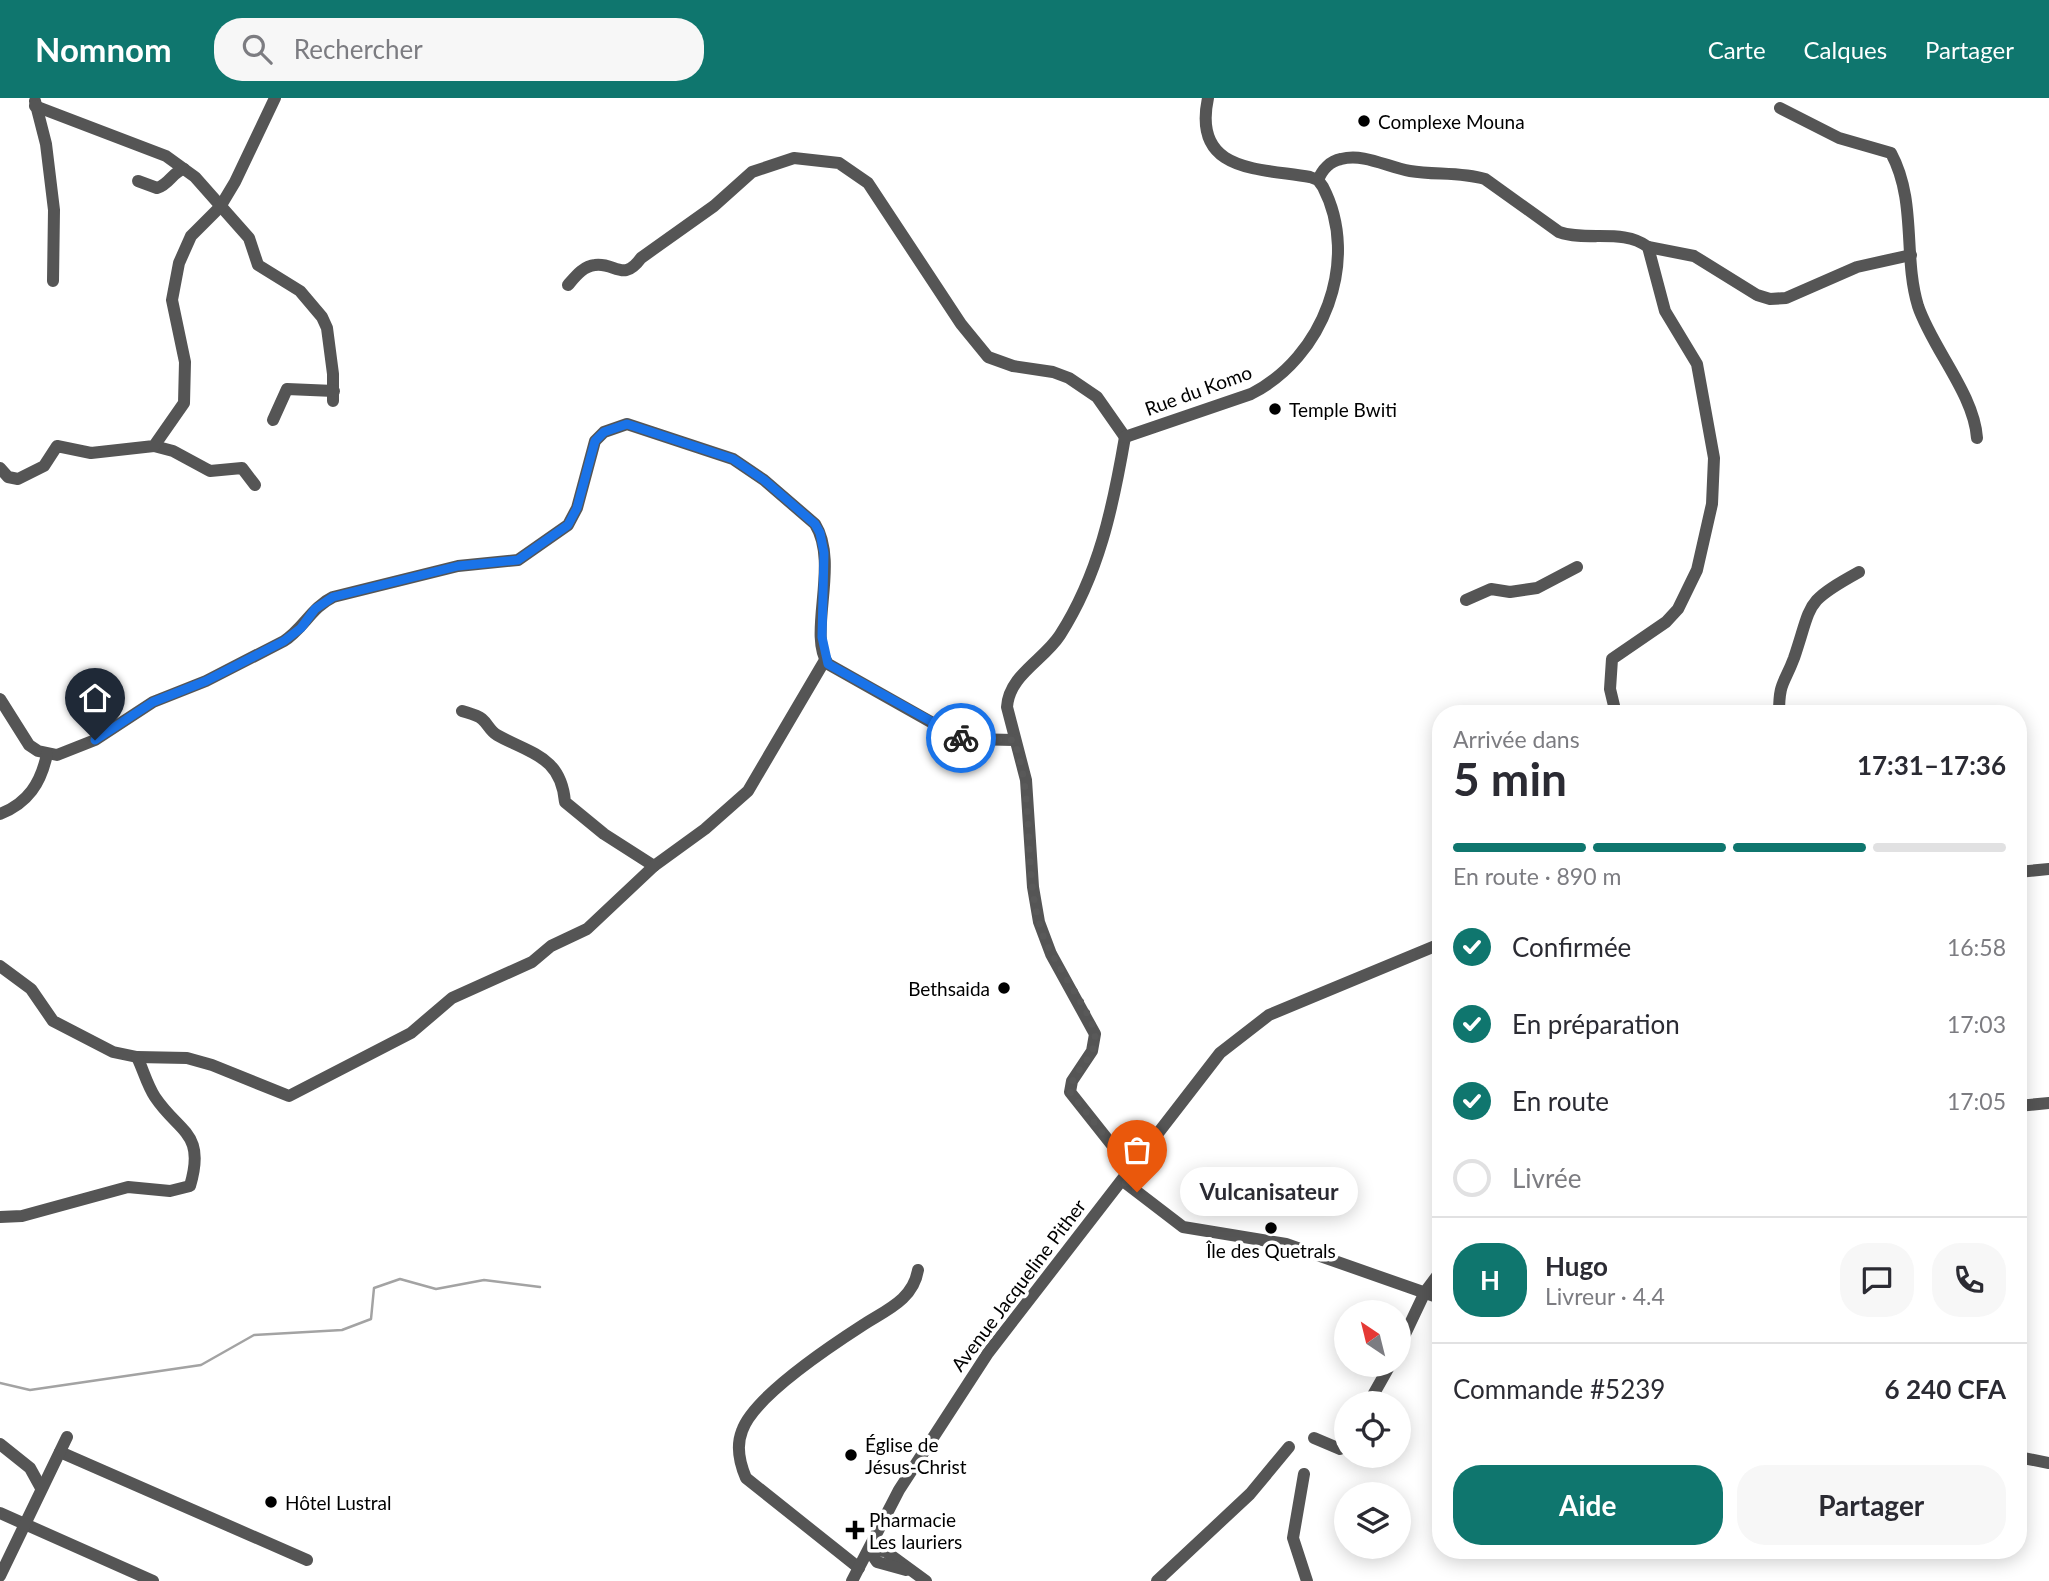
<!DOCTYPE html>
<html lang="fr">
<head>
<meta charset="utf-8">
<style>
	:root { --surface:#fff; --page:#f7f7f7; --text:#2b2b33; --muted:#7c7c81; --line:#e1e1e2; --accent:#0f766e }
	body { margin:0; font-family:Lato,sans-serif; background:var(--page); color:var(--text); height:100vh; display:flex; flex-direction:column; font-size:26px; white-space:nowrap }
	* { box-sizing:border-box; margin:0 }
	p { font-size:23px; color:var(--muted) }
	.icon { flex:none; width:38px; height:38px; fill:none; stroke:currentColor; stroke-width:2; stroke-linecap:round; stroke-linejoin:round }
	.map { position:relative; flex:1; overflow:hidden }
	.details { position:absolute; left:1432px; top:607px; width:595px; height:854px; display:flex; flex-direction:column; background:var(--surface); border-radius:28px; box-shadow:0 4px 18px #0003 }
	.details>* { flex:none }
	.needle { width:46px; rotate:325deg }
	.tools { position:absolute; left:1334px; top:1202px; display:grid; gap:14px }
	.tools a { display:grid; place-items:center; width:77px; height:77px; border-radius:50%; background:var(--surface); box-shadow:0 4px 18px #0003; font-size:35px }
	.pin { position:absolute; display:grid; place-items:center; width:60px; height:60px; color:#fff; margin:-72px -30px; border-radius:50% 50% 50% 0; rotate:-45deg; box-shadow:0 0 7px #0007 }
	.pin .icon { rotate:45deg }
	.courier { position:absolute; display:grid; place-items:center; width:70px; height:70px; margin:-35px; border:5px solid #1a73e8; border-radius:50%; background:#fff; color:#222; box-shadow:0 2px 9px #0007 }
	.bubble { position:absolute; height:49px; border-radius:24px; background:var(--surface); box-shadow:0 4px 18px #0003; font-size:23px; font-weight:700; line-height:49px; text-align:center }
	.overview em { font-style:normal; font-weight:700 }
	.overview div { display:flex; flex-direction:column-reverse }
	.overview { display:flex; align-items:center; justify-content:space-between; height:119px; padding:0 21px }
	h1 { font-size:46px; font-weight:700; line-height:52px }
	.bar { display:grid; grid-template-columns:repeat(4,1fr); gap:10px 7px; align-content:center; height:84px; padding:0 21px }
	.bar i { height:9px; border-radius:5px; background:var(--line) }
	.bar .selected { background:var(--accent) }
	.bar p { grid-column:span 4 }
	.line { display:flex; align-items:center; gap:18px; padding:0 21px; border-top:2px solid var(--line) }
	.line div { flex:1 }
	.round { display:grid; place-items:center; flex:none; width:74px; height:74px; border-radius:28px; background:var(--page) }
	ol { padding:0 21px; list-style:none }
	li { display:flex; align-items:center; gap:21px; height:77px }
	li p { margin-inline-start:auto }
	li .icon { padding:7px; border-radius:50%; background:var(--accent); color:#fff; stroke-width:4 }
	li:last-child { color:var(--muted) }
	li i { width:38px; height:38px; border:4px solid var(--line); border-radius:50% }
	.primary-button { display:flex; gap:14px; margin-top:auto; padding:14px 21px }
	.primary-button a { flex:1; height:80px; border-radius:28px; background:var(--accent); color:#fff; font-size:28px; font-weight:700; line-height:80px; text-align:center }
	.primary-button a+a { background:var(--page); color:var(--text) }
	header { display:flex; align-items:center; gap:42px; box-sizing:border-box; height:98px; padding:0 35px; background:var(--accent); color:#fff }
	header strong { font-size:33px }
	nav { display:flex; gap:38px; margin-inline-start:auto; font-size:24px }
	.search { width:490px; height:63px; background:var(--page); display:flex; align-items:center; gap:18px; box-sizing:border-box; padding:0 24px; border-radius:28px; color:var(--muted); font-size:26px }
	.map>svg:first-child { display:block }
</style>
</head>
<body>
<header>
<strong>Nomnom</strong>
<div class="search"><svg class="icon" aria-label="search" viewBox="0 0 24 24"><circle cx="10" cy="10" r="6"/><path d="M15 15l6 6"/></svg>Rechercher</div>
<nav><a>Carte</a><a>Calques</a><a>Partager</a></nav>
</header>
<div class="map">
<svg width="2049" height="1483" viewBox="0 0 2049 1483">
	<rect width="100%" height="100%" fill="#fff"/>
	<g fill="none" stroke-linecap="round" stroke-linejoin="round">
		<!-- stream -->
		<path stroke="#a3a3a3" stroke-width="2.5" d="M0,1285L30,1292L201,1267L254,1237L342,1232L371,1221L374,1190L400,1181L436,1191L484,1182L540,1189"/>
		<!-- minor -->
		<g stroke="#555" stroke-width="12">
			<path d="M35,3L46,46L54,112L53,183"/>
			<path d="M35,8L166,58L195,79L249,140L258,167L300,193L322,219L327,230L333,276V303"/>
			<path d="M1780,10L1839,40L1891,55C1917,103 1903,159 1918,208C1932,250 1974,296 1977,340"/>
			<path d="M1318,82C1322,72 1330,63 1341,61C1364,55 1387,69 1410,73C1435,77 1461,74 1485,81L1559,134C1588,144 1623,130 1648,149L1665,213L1697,266L1714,360L1712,406L1697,472L1678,511L1666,524L1612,561L1610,591L1616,616"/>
			<path d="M138,83L157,90C170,86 172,74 184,71"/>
			<path d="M1648,149L1694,158L1757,197L1770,201L1786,200L1857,169L1911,157"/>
			<path d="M568,187C575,179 583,168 595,167C615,164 623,185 641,160L714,108L752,74L794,60L839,65L868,85L961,226L988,259L1013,268L1053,274L1069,280L1097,299L1125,339"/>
			<path d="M273,322L287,291L334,293"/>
			<path d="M1125,339C1113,409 1099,476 1060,537C1044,562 1009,577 1007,609L1026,682L1033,789L1039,824L1051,856L1095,936L1092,953L1072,983L1070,994L1112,1047L1138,1061"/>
			<path d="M1125,339L1251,296C1323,260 1361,162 1323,89L1318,82L1310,79C1259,70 1192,75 1208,0"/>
			<path d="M154,348L173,353L210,373L242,370L255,387"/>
			<path d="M0,370L8,379L18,381L44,368L57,348L91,355L154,348L184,305L185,264L172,202L179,165L191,138L220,109L235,84L275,0"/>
			<path d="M1466,502L1491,491L1510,494L1537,490L1577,469"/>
			<path d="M0,601L29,647L38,653L57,657L95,642L153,604L206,583L284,543C303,531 312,509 333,499L458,468L518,462L568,427L577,410L595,343L604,334L627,326L733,361L764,382L815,426C840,466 807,536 828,566L954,637L968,641L1014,642"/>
			<path d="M462,613C468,615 477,617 482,621C488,626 490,633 497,637C531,656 561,658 565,704L604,736L654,768"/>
			<path d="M1779,616C1779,583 1784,587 1794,560C1813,504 1803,505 1859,474"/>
			<path d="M0,716C28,705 41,685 47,656"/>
			<path d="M2018,774L2049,771"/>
			<path d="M0,868L31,891L53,923L113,954L137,959L187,960L212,967L289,998L411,935L452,900L532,864L551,848L587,831L654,768L705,731L748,693L825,562"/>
			<path d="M2018,1008L2049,1005"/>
			<path d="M1123,1083L1183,1129L1286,1146L1440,1200"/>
			<path d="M0,1119L22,1118L128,1089L170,1093L190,1088C206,1034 179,1035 155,999C147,987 143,971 137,959"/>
			<path d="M1398,1251L1425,1194L1440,1174"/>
			<path d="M1368,1306L1390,1267"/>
			<path d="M1314,1340L1340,1351L1346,1348"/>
			<path d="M0,1346L30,1370L41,1390"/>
			<path d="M60,1354L307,1462"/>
			<path d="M2018,1359L2049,1365"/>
			<path d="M1304,1376L1293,1440L1307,1483"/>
			<path d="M0,1415L153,1483"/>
			<path d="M869,1452L885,1453L926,1483"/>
			<path d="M869,1452L877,1464L906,1472"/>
			<path d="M859,1470L746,1380C740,1366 736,1348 742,1333C753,1299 832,1247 863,1227C886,1212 913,1202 918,1172"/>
			<path d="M0,1478L67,1339"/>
			<path d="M852,1483L899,1392L988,1255L1220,955L1269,917L1440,846"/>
			<path d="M1157,1483L1250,1396L1289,1349"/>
		</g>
	</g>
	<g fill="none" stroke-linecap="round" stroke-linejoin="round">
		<!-- done -->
		<path stroke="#595959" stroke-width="7" stroke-dasharray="0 12.6" d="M961,640L1014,642C1037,708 1021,775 1043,837C1053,865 1092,914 1095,937C1098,960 1070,973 1070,994L1112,1047L1138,1061L1123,1083L1137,1094"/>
		<!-- route -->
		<path stroke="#1a73e8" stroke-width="9" d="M95,642L153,604L206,583L284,543L301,530L315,511L333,499L458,468L518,462L568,427L577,410L595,343L604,334L627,326L733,361L764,382L815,426L820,435L824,455L822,539L828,566L961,640"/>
	</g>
	<!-- markers -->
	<g fill="#000" stroke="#fff" stroke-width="2.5">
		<circle cx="1364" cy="23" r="7"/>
		<circle cx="1275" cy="311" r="7"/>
		<circle cx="1004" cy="890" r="7"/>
		<circle cx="1271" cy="1130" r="7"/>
		<circle cx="851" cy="1357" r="7"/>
		<circle cx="271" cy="1404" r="7"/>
		<path d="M851.5 1421.5h7v7h7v7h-7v7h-7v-7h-7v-7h7z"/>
	</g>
	<g text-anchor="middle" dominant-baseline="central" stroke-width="7" stroke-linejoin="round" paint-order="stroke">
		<!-- poi labels -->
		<g font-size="19" fill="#000" stroke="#fff" text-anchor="start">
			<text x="1378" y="23">Complexe Mouna</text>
			<text x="1289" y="311">Temple Bwiti</text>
			<text x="990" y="890" text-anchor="end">Bethsaida</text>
			<text x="1271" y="1152" text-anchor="middle">Île des Quetrals</text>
			<text x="865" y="1346">Église de<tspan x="865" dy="22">Jésus-Christ</tspan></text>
			<text x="285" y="1404">Hôtel Lustral</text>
			<text x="869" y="1421">Pharmacie<tspan x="869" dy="22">Les lauriers</tspan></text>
		</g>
		<!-- street labels -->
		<g font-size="19" fill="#000" stroke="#fff">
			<text transform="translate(1198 292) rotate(-20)">Rue du Komo</text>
			<text transform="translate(1018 1187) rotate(-53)">Avenue Jacqueline Pither</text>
		</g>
	</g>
</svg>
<div class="tools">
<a><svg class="needle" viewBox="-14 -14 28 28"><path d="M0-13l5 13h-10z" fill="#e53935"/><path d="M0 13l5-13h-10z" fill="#7c7c81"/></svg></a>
<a><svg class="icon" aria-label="locate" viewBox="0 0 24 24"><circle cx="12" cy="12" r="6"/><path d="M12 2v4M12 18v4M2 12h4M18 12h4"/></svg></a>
<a><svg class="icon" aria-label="layers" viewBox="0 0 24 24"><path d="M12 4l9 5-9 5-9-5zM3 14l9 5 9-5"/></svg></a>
</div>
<div class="pin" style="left:1137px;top:1094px;background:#ea580c"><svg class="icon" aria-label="bag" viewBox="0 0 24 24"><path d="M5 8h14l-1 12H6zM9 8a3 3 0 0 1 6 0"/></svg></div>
<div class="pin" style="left:95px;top:642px;background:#1f2937"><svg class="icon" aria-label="home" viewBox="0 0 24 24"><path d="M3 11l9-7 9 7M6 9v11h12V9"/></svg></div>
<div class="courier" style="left:961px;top:640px"><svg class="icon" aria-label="bike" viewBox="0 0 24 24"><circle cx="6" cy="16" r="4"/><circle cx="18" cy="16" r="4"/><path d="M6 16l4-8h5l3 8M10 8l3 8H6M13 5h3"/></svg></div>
<div class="bubble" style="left:1180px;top:1069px;width:178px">Vulcanisateur</div>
<section class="details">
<div class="overview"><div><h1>5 min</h1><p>Arrivée dans</p></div><em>17:31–17:36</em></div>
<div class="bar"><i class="selected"></i><i class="selected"></i><i class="selected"></i><i></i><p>En route · 890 m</p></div>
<ol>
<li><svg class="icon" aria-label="check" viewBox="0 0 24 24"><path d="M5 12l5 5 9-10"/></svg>Confirmée<p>16:58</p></li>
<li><svg class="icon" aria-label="check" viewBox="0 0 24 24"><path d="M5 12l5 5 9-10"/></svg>En préparation<p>17:03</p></li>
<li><svg class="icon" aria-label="check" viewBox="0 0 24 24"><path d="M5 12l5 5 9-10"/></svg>En route<p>17:05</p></li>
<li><i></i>Livrée</li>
</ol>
<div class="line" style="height:126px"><b class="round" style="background:var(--accent);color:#fff">H</b><div><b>Hugo</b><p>Livreur · 4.4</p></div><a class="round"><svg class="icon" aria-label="chat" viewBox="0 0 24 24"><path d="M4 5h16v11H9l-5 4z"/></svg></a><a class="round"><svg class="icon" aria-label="phone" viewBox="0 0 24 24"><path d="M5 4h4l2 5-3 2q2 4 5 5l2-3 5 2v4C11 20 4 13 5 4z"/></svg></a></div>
<div class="line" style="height:91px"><div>Commande #5239</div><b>6 240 CFA</b></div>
<div class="primary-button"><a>Aide</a><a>Partager</a></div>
</section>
</div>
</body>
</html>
